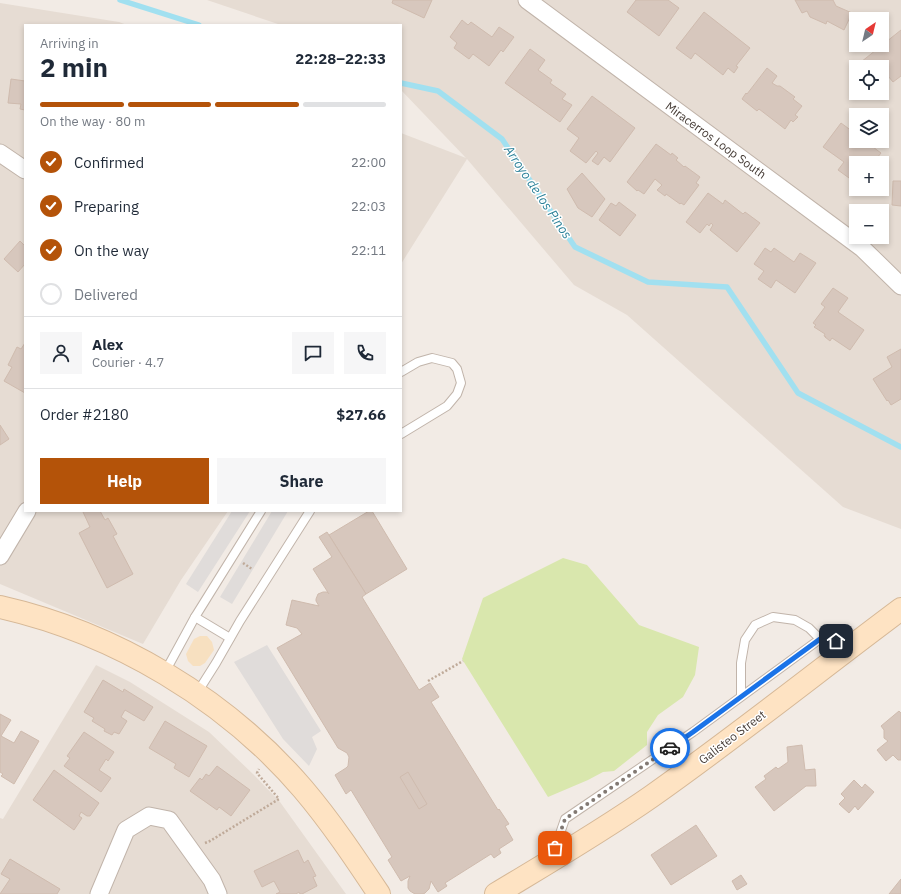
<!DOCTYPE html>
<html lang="en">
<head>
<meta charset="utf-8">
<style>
	:root { --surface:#fff; --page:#f6f6f7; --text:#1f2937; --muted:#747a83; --line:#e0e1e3; --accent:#b45309 }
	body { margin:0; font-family:"IBM Plex Sans",sans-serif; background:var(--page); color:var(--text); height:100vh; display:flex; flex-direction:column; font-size:15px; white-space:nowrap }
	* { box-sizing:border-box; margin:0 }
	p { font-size:13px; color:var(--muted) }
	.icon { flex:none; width:22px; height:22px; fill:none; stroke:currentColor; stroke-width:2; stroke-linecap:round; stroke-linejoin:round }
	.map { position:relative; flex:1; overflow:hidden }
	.panel { position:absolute; left:24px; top:24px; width:378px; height:488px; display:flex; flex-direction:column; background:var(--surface); border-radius:0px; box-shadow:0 2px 6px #0003 }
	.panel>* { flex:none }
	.needle { width:26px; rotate:35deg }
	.fabs { position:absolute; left:849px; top:12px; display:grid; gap:8px }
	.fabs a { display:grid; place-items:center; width:40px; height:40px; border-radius:0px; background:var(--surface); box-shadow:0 2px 6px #0003; font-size:20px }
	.pin { position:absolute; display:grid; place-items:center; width:34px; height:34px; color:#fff; margin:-17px; border-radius:8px; box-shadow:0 2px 6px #0006 }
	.courier { position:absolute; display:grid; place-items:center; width:40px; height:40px; margin:-20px; border:3px solid #1a73e8; border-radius:50%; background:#fff; color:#222; box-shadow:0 1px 5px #0007 }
	.headline em { font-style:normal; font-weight:700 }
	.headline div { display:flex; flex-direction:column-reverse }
	.headline { display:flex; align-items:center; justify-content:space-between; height:68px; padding:0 16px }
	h1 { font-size:26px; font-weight:700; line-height:30px }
	.bar { display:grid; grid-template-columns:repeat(4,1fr); gap:6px 4px; align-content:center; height:48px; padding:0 16px }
	.bar i { height:5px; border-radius:3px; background:var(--line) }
	.bar .current { background:var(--accent) }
	.bar p { grid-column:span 4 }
	.line { display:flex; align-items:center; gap:10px; padding:0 16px; border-top:1px solid var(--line) }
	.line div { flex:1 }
	.round { display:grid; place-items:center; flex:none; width:42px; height:42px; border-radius:0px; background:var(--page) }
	ol { padding:0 16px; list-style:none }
	li { display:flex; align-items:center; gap:12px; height:44px }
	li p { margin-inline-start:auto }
	li .icon { padding:4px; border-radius:50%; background:var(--accent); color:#fff; stroke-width:4 }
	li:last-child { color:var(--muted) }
	li i { width:22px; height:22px; border:2px solid var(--line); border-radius:50% }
	.button { display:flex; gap:8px; margin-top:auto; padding:8px 16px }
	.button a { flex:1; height:46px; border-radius:0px; background:var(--accent); color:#fff; font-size:16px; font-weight:700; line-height:46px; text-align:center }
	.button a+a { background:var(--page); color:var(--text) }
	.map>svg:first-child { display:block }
</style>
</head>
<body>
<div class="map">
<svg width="901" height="894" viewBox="0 0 901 894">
	<rect width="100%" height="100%" fill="#f2ebe5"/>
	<!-- residential -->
	<g fill="#e6dcd3" fill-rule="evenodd">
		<path d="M207,0H901V529L843,507L627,315L574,285L467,159L401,264V133L466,158L401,90V25H281ZM856,19H882V45H856ZM856,67H882V93H856ZM856,115H882V141H856ZM856,163H882V189H856ZM856,211H882V237H856Z"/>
		<path d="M0,3L119,22L127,25H25V511H228L181,580L143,644L0,584Z"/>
		<path d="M96,665L130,682L209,732L253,774L280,802L346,894H0V818L3,819Z"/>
	</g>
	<!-- green -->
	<path fill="#d9e7ad" d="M563,558L587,565L639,625L699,647L695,675L683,697L658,715L647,732V745L614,771L603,772L588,780L548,797L462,659L483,598Z"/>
	<!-- sand -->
	<path fill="#f7e0c0" d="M200,636H207L212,642L214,650L205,663L200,666H193L188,661L186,654L194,639Z"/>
	<!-- parking -->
	<g fill="#e0dcda">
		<path d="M232,511H250L198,592L186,584Z"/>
		<path d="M272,511H288L232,604L220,597Z"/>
		<path d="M267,645L321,731L312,737L317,749L309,766L283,739L234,662Z"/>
	</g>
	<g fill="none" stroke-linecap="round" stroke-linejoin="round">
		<!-- stream -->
		<g stroke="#a1e0f0" stroke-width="5.5">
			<path d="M120,0L199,25"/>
			<path d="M401,83L438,91L502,139L575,247L648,282L727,287L798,393L901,447"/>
		</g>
	</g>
	<!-- building -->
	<g fill="#d7c7bd" stroke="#cfbbae">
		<path d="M393,0H432L424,18L392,3Z"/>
		<path d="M636,0H668L679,8L659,36L627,12Z"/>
		<path d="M795,0H833L836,6L852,13L844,30L827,21L826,24L810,17L807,11L802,13Z"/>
		<path d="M704,12L750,48L736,66L738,67L734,73L728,68L723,75L695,53L691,59L676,48Z"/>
		<path d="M462,20L468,25L471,22L492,37L499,27L514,37L503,52L501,50L489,66L473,54L469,59L454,48L457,43L450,37Z"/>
		<path d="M901,30V76L893,82L888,76L882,80V67H864L861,62Z"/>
		<path d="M530,49L545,60L538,70L552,80L550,83L566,94L562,99L572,105L560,122L505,83Z"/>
		<path d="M767,68L777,76L772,83L777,86H780L795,97L793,99L802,106L795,115L798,117L793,122L791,120L785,129L759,109L757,111L742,99L746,93L747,94Z"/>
		<path d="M11,79L25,81V110L20,109L21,104L8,103Z"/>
		<path d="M592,96L635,128L610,162L604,157L598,165L592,161L598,153L596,151L586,163L570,151L579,138L567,129Z"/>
		<path d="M841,123L856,134V141H865L881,153L873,163H856V183L838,170L844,162L823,147Z"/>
		<path d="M656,144L671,155L672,153L678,158L676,160L684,167L685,166L700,177L696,183L699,185L684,205L681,203L680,204L666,194L665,196L657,190L662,185L655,179L644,194L638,190L637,191L627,182Z"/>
		<path d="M582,173L605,199L592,217L578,208L567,189Z"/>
		<path d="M893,181H901V206L892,205Z"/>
		<path d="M708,193L723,204L725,200L743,214L745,212L760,223L737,252L710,230L713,225L711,223L709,226L707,224L700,233L686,222Z"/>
		<path d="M619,202L636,215L620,236L599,220L611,203L616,206Z"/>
		<path d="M20,241L25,246V264L18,272L4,259Z"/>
		<path d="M765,248L771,252L774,248L794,262L800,253L816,263L795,293L776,280L771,288L758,279L764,271L754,264Z"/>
		<path d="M833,288L848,298L838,312L864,330L850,350L832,338L830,341L825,337H826L824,336L825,334L814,327L816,325L813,323L825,307L821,304Z"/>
		<path d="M25,343V393L4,381L12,367L8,365L17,347L21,349Z"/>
		<path d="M901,349V399L891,405L888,400L887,401L873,379L892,367L887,357Z"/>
		<path d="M0,425L9,439L0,445Z"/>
		<path d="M85,511H100L105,520L108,518L117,534L113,536L133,574L107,588L79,533L90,527L83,512Z"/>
		<path d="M369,511H372L407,569L366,594L329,535Z"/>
		<path d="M327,532L366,594L362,597L419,690L430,683L439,697L431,702L498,810L499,809L509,824L505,826L513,840L499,849L501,853L494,858L491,854L445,883L447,886L438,892L431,881L429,889L425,893L423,894H415L410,891L408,888V881L410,876L401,881L388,860L392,857L351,790L346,794L335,775L346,768L348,766L349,757L347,753L338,748L277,648L302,634L297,628L286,625L292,600L319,606L316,601V599L318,594L323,592H327L329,594L313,569L332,557L319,537Z"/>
		<path d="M103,680L123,692L124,689L153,707L144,721L125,710L121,717L127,721L119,734L114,732L112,735L104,731L105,729L92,721L94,718L84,712Z"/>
		<path d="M899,711L901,713V760H898L893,755L886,761L877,750L888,741L884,738V730L881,726Z"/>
		<path d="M0,714L11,720L1,736L14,743L21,731L39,741L14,784L1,776L3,774L0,772Z"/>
		<path d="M165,721L207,746L189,777L174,768L176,764L149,748Z"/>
		<path d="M84,732L114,752L108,761L106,759L99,770L111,778L101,792L64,766L70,758L67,756Z"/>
		<path d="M802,745L805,770L815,769L816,786H806L774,811L755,787L766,779L764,776L776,767L778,769L788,762L787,747Z"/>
		<path d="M217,766L250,790L231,816L219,807L217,810L190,791L200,778L202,780L206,774L209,776Z"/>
		<path d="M54,770L99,803L90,816H87L81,812L79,816L82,818L74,830L33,800Z"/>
		<path d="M408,772L427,804L419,809L400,777Z"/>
		<path d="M854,780L862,788L865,784L874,792L858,810L855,806L849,813L839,804L845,798L841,794Z"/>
		<path d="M696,825L717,856L671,885L651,855Z"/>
		<path d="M298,850L304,863L308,860L316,876L313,877L317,886L302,894H300L299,892L296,894H276L280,892L274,881L262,887L254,871Z"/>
		<path d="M10,859L60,889L57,894H0L10,879L1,874Z"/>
		<path d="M741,875L747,884L737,890L732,881Z"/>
		<path d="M901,879V894H889Z"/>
	</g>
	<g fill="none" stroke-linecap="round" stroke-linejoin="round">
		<!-- lane casing -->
		<g stroke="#c1b4aa" stroke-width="10">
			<g id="lane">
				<path d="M401,372L418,362L432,358L452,363L457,369L461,383L457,394L447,406L401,434"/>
				<path d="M195,617L230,638"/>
				<path d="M165,672L195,617L261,511"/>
				<path d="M197,693L216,663L240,621L310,511"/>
				<path d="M741,696V663L745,640L755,625L773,617L795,620L809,628L820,639"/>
				<path d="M553,854L565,819L693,732L820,639L836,641L844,651"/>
			</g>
		</g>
		<!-- street casing -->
		<g stroke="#c1b4aa" stroke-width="19">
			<g id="street">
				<path d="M527,0L862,248L901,286"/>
				<path d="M0,153L25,170"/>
				<path d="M0,556L27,511"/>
				<path d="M99,894L126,830L149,816L169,820L212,880L218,894"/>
			</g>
		</g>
		<!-- secondary casing -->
		<g stroke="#d6b897" stroke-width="24">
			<g id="secondary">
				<path d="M0,607C115,633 226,699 303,789C331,822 355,858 379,894"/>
				<path d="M496,894C549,862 602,831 652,796C737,736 818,671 901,609"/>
			</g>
		</g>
		<!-- path -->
		<g stroke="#bfaa99" stroke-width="2.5" stroke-dasharray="2 2" stroke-linecap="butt">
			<path d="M243,563L252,569"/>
			<path d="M428,681L463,661"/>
			<path d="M205,843L210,841L279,799L257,773L259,769"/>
		</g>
		<!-- lane -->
		<use href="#lane" stroke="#fff" stroke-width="8"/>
		<!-- street -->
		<use href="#street" stroke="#fff" stroke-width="17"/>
		<!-- secondary -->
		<use href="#secondary" stroke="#fee3c3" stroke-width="22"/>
	</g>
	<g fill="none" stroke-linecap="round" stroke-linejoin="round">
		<!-- done -->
		<path stroke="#827973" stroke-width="4" stroke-dasharray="0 7.2" d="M555,848L565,819L670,748"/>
		<!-- route -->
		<path stroke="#1a73e8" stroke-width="5" d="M670,748L693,732L820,639L836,641"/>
	</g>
	<g text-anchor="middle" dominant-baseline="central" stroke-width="3" stroke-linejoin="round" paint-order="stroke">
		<!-- street labels -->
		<g font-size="12" fill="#453b35" stroke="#fff">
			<text transform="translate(716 140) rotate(36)">Miracerros Loop South</text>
			<text transform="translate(732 737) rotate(-37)">Galisteo Street</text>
		</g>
		<!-- water labels -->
		<g font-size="13" font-style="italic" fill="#2a8098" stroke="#fff">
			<text transform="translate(538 192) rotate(56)">Arroyo de los Pinos</text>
		</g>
	</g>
</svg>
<div class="fabs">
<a><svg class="needle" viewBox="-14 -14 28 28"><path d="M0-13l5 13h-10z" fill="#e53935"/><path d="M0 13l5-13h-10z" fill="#747a83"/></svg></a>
<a><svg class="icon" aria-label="locate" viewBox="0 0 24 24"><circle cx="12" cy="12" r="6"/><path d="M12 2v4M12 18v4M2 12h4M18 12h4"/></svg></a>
<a><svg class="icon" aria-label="layers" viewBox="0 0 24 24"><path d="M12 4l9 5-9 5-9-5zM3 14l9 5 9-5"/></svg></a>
<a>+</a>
<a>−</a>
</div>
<div class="pin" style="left:555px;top:848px;background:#ea580c"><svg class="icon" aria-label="bag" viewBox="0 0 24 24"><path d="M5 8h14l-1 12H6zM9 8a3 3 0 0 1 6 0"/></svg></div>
<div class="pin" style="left:836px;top:641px;background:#1f2937"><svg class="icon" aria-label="home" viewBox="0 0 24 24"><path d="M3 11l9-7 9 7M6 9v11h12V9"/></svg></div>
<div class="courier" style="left:670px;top:748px"><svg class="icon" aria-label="car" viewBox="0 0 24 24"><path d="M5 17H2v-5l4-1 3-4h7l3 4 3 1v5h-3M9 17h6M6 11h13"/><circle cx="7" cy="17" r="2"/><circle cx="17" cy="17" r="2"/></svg></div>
<section class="panel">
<div class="headline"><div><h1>2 min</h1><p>Arriving in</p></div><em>22:28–22:33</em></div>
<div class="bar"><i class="current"></i><i class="current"></i><i class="current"></i><i></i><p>On the way · 80 m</p></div>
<ol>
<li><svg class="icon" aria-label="check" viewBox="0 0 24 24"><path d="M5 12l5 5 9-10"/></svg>Confirmed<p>22:00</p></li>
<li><svg class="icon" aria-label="check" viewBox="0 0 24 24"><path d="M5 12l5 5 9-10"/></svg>Preparing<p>22:03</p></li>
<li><svg class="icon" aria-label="check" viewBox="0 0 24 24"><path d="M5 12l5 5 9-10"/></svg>On the way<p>22:11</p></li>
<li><i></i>Delivered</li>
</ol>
<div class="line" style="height:72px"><a class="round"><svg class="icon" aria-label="person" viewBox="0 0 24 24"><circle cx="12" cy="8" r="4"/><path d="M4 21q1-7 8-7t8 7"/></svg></a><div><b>Alex</b><p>Courier · 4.7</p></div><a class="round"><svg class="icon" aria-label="chat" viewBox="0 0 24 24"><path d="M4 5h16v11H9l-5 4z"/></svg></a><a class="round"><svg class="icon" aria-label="phone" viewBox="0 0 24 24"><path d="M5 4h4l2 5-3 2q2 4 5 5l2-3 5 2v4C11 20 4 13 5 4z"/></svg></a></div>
<div class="line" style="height:52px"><div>Order #2180</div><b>$27.66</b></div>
<div class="button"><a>Help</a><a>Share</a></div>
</section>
</div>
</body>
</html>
